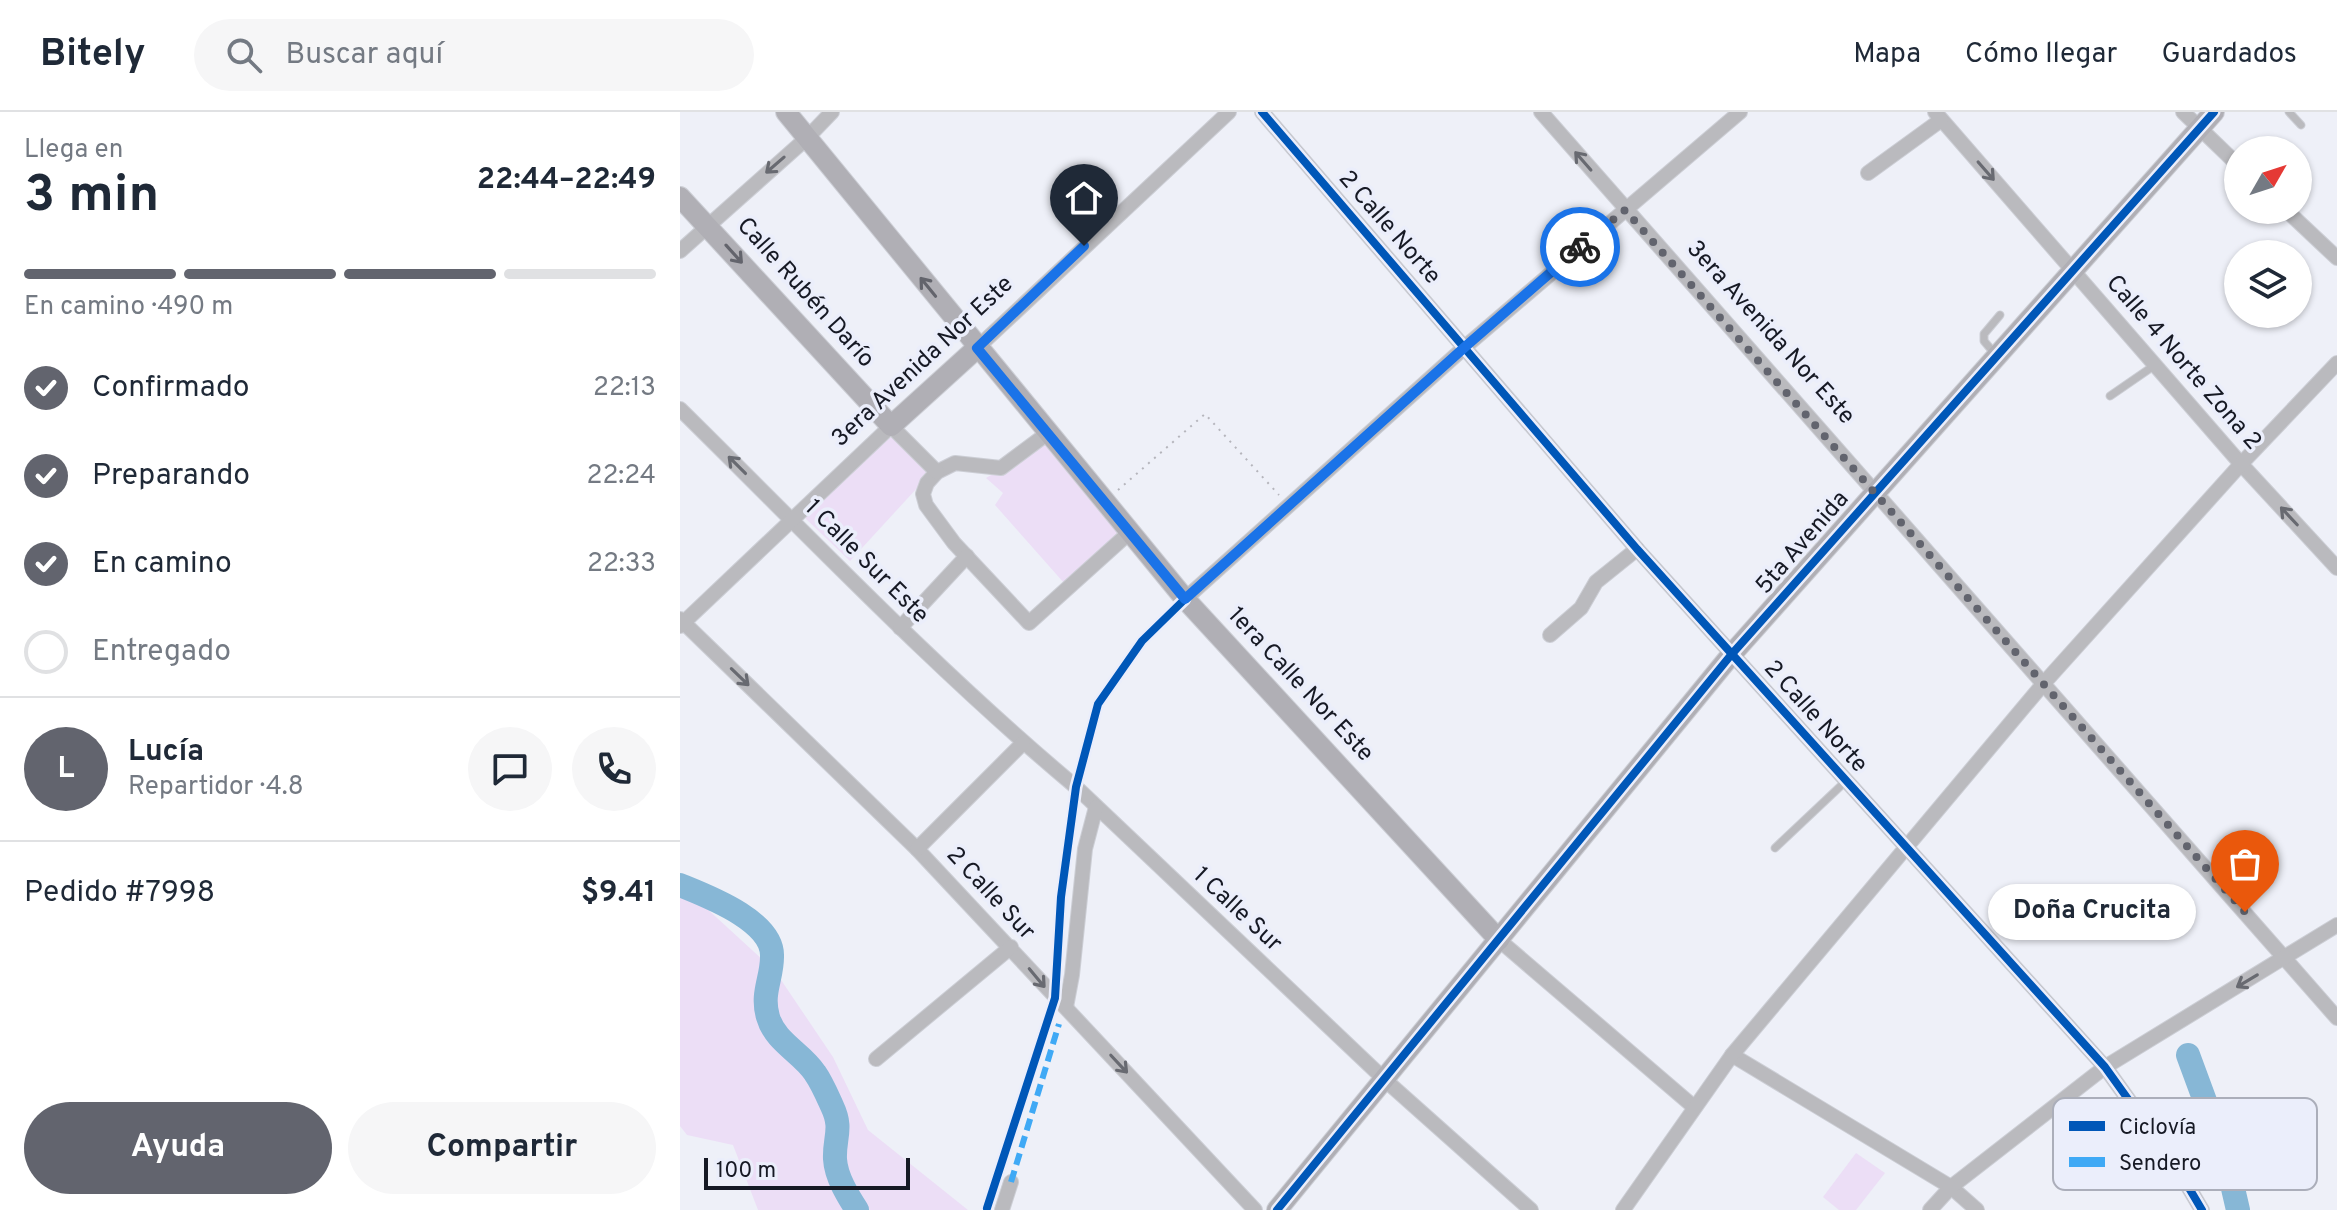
<!DOCTYPE html>
<html lang="es">
<head>
<meta charset="utf-8">
<style>
	:root { --surface:#fff; --page:#f6f6f7; --text:#1f2937; --muted:#747a83; --line:#e0e1e3; --accent:#62646e }
	body { margin:0; font-family:Overpass,sans-serif; background:var(--page); color:var(--text); height:100vh; display:flex; flex-direction:column; font-size:30px; white-space:nowrap }
	* { box-sizing:border-box; margin:0 }
	p { font-size:26px; color:var(--muted) }
	.icon { flex:none; width:44px; height:44px; fill:none; stroke:currentColor; stroke-width:2; stroke-linecap:round; stroke-linejoin:round }
	.map { position:relative; flex:1; overflow:hidden }
	.drawer { display:flex; flex-direction:column; background:var(--surface); width:680px }
	.drawer>* { flex:none }
	.needle { width:52px; rotate:51deg }
	.tools { position:absolute; left:1544px; top:24px; display:grid; gap:16px }
	.tools a { display:grid; place-items:center; width:88px; height:88px; border-radius:50%; background:var(--surface); box-shadow:0 2px 6px #0004; font-size:40px }
	.scale { position:absolute; left:24px; bottom:20px; width:206px; box-sizing:border-box; padding-left:8px; border:4px solid #161924; border-top:0; font-size:22px; line-height:28px; white-space:nowrap; color:#161924; -webkit-text-stroke:6px #ebeefb; paint-order:stroke }
	.pin { position:absolute; display:grid; place-items:center; width:68px; height:68px; color:#fff; margin:-82px -34px; border-radius:50% 50% 50% 0; rotate:-45deg; box-shadow:0 0 8px #0007 }
	.pin .icon { rotate:45deg }
	.courier { position:absolute; display:grid; place-items:center; width:80px; height:80px; margin:-40px; border:6px solid #1a73e8; border-radius:50%; background:#fff; color:#222; box-shadow:0 2px 10px #0007 }
	.bubble { position:absolute; height:56px; border-radius:28px; background:var(--surface); box-shadow:0 2px 6px #0004; font-size:26px; font-weight:700; line-height:56px; text-align:center }
	.head em { font-style:normal; font-weight:700 }
	.head div { display:flex; flex-direction:column-reverse }
	.head { display:flex; align-items:center; justify-content:space-between; height:136px; padding:0 24px }
	h1 { font-size:52px; font-weight:700; line-height:60px }
	.bar { display:grid; grid-template-columns:repeat(4,1fr); gap:12px 8px; align-content:center; height:96px; padding:0 24px }
	.bar i { height:10px; border-radius:6px; background:var(--line) }
	.bar .current { background:var(--accent) }
	.bar p { grid-column:span 4 }
	.line { display:flex; align-items:center; gap:20px; padding:0 24px; border-top:2px solid var(--line) }
	.line div { flex:1 }
	.round { display:grid; place-items:center; flex:none; width:84px; height:84px; border-radius:42px; background:var(--page) }
	ol { padding:0 24px; list-style:none }
	li { display:flex; align-items:center; gap:24px; height:88px }
	li p { margin-inline-start:auto }
	li .icon { padding:8px; border-radius:50%; background:var(--accent); color:#fff; stroke-width:4 }
	li:last-child { color:var(--muted) }
	li i { width:44px; height:44px; border:4px solid var(--line); border-radius:50% }
	.button { display:flex; gap:16px; margin-top:auto; padding:16px 24px }
	.button a { flex:1; height:92px; border-radius:48px; background:var(--accent); color:#fff; font-size:32px; font-weight:700; line-height:92px; text-align:center }
	.button a+a { background:var(--page); color:var(--text) }
	header { display:flex; align-items:center; gap:48px; box-sizing:border-box; height:112px; padding:0 40px; background:var(--surface); border-bottom:2px solid var(--line) }
	header strong { font-size:38px }
	nav { display:flex; gap:44px; margin-inline-start:auto; font-size:28px }
	.search { width:560px; height:72px; background:var(--page); display:flex; align-items:center; gap:20px; box-sizing:border-box; padding:0 28px; border-radius:44px; color:var(--muted); font-size:30px }
	main { display:flex; flex:1; min-height:0 }
	.map>svg:first-child { display:block }
</style>
</head>
<body>
<header>
<strong>Bitely</strong>
<div class="search"><svg class="icon" aria-label="search" viewBox="0 0 24 24"><circle cx="10" cy="10" r="6"/><path d="M15 15l6 6"/></svg>Buscar aquí</div>
<nav><a>Mapa</a><a>Cómo llegar</a><a>Guardados</a></nav>
</header>
<main>
<section class="drawer">
<div class="head"><div><h1>3 min</h1><p>Llega en</p></div><em>22:44–22:49</em></div>
<div class="bar"><i class="current"></i><i class="current"></i><i class="current"></i><i></i><p>En camino · 490 m</p></div>
<ol>
<li><svg class="icon" aria-label="check" viewBox="0 0 24 24"><path d="M5 12l5 5 9-10"/></svg>Confirmado<p>22:13</p></li>
<li><svg class="icon" aria-label="check" viewBox="0 0 24 24"><path d="M5 12l5 5 9-10"/></svg>Preparando<p>22:24</p></li>
<li><svg class="icon" aria-label="check" viewBox="0 0 24 24"><path d="M5 12l5 5 9-10"/></svg>En camino<p>22:33</p></li>
<li><i></i>Entregado</li>
</ol>
<div class="line" style="height:144px"><b class="round" style="background:var(--accent);color:#fff">L</b><div><b>Lucía</b><p>Repartidor · 4.8</p></div><a class="round"><svg class="icon" aria-label="chat" viewBox="0 0 24 24"><path d="M4 5h16v11H9l-5 4z"/></svg></a><a class="round"><svg class="icon" aria-label="phone" viewBox="0 0 24 24"><path d="M5 4h4l2 5-3 2q2 4 5 5l2-3 5 2v4C11 20 4 13 5 4z"/></svg></a></div>
<div class="line" style="height:104px"><div>Pedido #7998</div><b>$9.41</b></div>
<div class="button"><a>Ayuda</a><a>Compartir</a></div>
</section>
<div class="map">
<svg width="1657" height="1098" viewBox="0 0 1657 1098">
	<rect width="100%" height="100%" fill="#eef0f8"/>
	<!-- green -->
	<g fill="#ecdef6">
		<path d="M207,325L212,326L249,363L170,449L125,406Z"/>
		<path d="M367,330L442,421L384,471L315,393L323,381L306,366Z"/>
		<path d="M0,772L95,859L153,945L188,1018L288,1098H78L53,1033L7,1023L0,1014Z"/>
		<path d="M1176,1041L1205,1061L1176,1098H1159L1143,1085Z"/>
	</g>
	<g fill="none" stroke-linecap="round" stroke-linejoin="round">
		<!-- river -->
		<g stroke="#87b7d6" stroke-width="24">
			<path d="M0,773C27,784 94,809 92,845C92,867 81,881 88,905C95,930 122,941 135,961C142,971 147,983 152,994C163,1017 154,1025 155,1047C156,1065 168,1084 177,1098"/>
			<path d="M1508,943L1546,1046L1558,1098"/>
		</g>
		<!-- lane casing -->
		<g stroke="#ccced5" stroke-width="9">
			<g id="lane">
				<path d="M1609,0L1621,13"/>
				<path d="M1315,242L1304,229V222L1320,203"/>
				<path d="M1430,284L1475,253"/>
				<path d="M1095,736L1166,669"/>
			</g>
		</g>
		<!-- street casing -->
		<g stroke="#ccced5" stroke-width="16">
			<g id="street">
				<path d="M582,0L957,437L1425,955L1496,1054L1522,1098"/>
				<path d="M861,0L1657,906"/>
				<path d="M1255,0L1561,352L1657,456"/>
				<path d="M1503,0L1558,53"/>
				<path d="M1188,61L1261,8"/>
				<path d="M1606,98L1657,146"/>
				<path d="M0,139L128,25L152,0"/>
				<path d="M297,236L549,0"/>
				<path d="M0,297C130,425 256,558 396,675L704,967L851,1098"/>
				<path d="M368,321L321,356L275,351L257,360L247,371L243,382L246,393L274,431L349,511L450,420"/>
				<path d="M505,487L786,234L1060,0"/>
				<path d="M0,507L237,737L575,1098"/>
				<path d="M0,514L211,314L257,360"/>
				<path d="M220,516L287,444"/>
				<path d="M870,523L901,496L916,470L957,437"/>
				<path d="M237,737L343,631"/>
				<path d="M819,828L1014,995"/>
				<path d="M386,895L392,863L405,737L416,695"/>
				<path d="M1052,943L1271,1075L1297,1098"/>
				<path d="M196,947L331,835"/>
				<path d="M322,1098L331,1070"/>
				<path d="M943,1098L1052,943L1364,571L1561,352L1657,251"/>
				<path d="M1250,1098L1271,1075L1425,955L1657,813"/>
			</g>
		</g>
		<!-- secondary casing -->
		<g stroke="#ccced5" stroke-width="22">
			<g id="secondary">
				<path d="M106,0L505,487L819,828"/>
				<path d="M0,85L211,314L297,236"/>
				<path d="M597,1098L1051,543L1534,0"/>
			</g>
		</g>
		<!-- path -->
		<path stroke="#b5b5bc" stroke-width="2" stroke-dasharray="2 6" stroke-linecap="butt" d="M438,378L525,302L599,383"/>
		<!-- lane -->
		<use href="#lane" stroke="#bababe" stroke-width="7"/>
		<!-- street -->
		<use href="#street" stroke="#bababe" stroke-width="14"/>
		<!-- secondary -->
		<use href="#secondary" stroke="#b0afb5" stroke-width="20"/>
		<!-- quiet -->
		<path stroke="#3fa9f5" stroke-width="6" stroke-dasharray="12 6" stroke-linecap="butt" d="M331,1070L379,912"/>
		<!-- cycleway casing -->
		<g stroke="#ebeefb" stroke-width="13">
			<g id="cycleway">
				<path d="M582,0L957,437L1425,955L1496,1054L1522,1098"/>
				<path d="M307,1096L375,886L381,785L396,675L418,592L462,529L505,487"/>
				<path d="M597,1098L1051,543L1534,0"/>
			</g>
		</g>
		<!-- cycleway -->
		<use href="#cycleway" stroke="#0057b8" stroke-width="8"/>
	</g>
	<!-- one-way arrows -->
	<defs><path id="oneway-shaft" d="M-6 0H5M1.5-3L5.5 0L1.5 3" fill="none" stroke-width="1.6" stroke-linecap="round" stroke-linejoin="round" transform="scale(2)"/></defs>
	<g stroke="#686a71">
		<use href="#oneway-shaft" transform="translate(903 49) rotate(-131)"/>
		<use href="#oneway-shaft" transform="translate(95 53) rotate(139)"/>
		<use href="#oneway-shaft" transform="translate(1306 59) rotate(49)"/>
		<use href="#oneway-shaft" transform="translate(57 353) rotate(-135)"/>
		<use href="#oneway-shaft" transform="translate(1609 404) rotate(-133)"/>
		<use href="#oneway-shaft" transform="translate(60 565) rotate(44)"/>
		<use href="#oneway-shaft" transform="translate(357 866) rotate(50)"/>
		<use href="#oneway-shaft" transform="translate(1567 869) rotate(149)"/>
		<use href="#oneway-shaft" transform="translate(439 952) rotate(47)"/>
	</g>
	<g stroke="#63646c">
		<use href="#oneway-shaft" transform="translate(54 142) rotate(48)"/>
		<use href="#oneway-shaft" transform="translate(248 175) rotate(-129)"/>
	</g>
	<g fill="none" stroke-linecap="round" stroke-linejoin="round">
		<!-- done -->
		<path stroke="#62646e" stroke-width="8" stroke-dasharray="0 14.4" d="M900,135L945,98L1565,800"/>
		<!-- route -->
		<path stroke="#1a73e8" stroke-width="10" d="M404,134L297,236L505,487L786,234L900,135"/>
	</g>
	<g text-anchor="middle" dominant-baseline="central" stroke-width="7" stroke-linejoin="round" paint-order="stroke">
		<!-- street labels -->
		<g font-size="24" fill="#161924" stroke="#ebeefb">
			<text transform="translate(709 116) rotate(49)">2 Calle Norte</text>
			<text transform="translate(125 181) rotate(48)">Calle Rubén Darío</text>
			<text transform="translate(1090 221) rotate(48)">3era Avenida Nor Este</text>
			<text transform="translate(243 250) rotate(-43)">3era Avenida Nor Este</text>
			<text transform="translate(1503 251) rotate(49)">Calle 4 Norte Zona 2</text>
			<text transform="translate(1123 431) rotate(-49)">5ta Avenida</text>
			<text transform="translate(186 450) rotate(45)">1 Calle Sur Este</text>
			<text transform="translate(620 573) rotate(47)">1era Calle Nor Este</text>
			<text transform="translate(1135 605) rotate(48)">2 Calle Norte</text>
			<text transform="translate(310 782) rotate(47)">2 Calle Sur</text>
			<text transform="translate(557 798) rotate(43)">1 Calle Sur</text>
		</g>
	</g>
	<!-- legend -->
	<rect x="1373" y="986" width="264" height="92" rx="12" fill="#ebeefb" stroke="#abaeba" stroke-width="2"/>
	<rect x="1389" y="1009" width="36" height="10" fill="#0057b8"/>
	<rect x="1389" y="1045" width="36" height="10" fill="#3fa9f5"/>
	<g font-size="22" fill="#161924">
		<text x="1439" y="1022">Ciclovía</text>
		<text x="1439" y="1058">Sendero</text>
	</g>
</svg>
<div class="tools">
<a><svg class="needle" viewBox="-14 -14 28 28"><path d="M0-13l5 13h-10z" fill="#e53935"/><path d="M0 13l5-13h-10z" fill="#747a83"/></svg></a>
<a><svg class="icon" aria-label="layers" viewBox="0 0 24 24"><path d="M12 4l9 5-9 5-9-5zM3 14l9 5 9-5"/></svg></a>
</div>
<div class="scale">100 m</div>
<div class="pin" style="left:1565px;top:800px;background:#ea580c"><svg class="icon" aria-label="bag" viewBox="0 0 24 24"><path d="M5 8h14l-1 12H6zM9 8a3 3 0 0 1 6 0"/></svg></div>
<div class="pin" style="left:404px;top:134px;background:#1f2937"><svg class="icon" aria-label="home" viewBox="0 0 24 24"><path d="M3 11l9-7 9 7M6 9v11h12V9"/></svg></div>
<div class="courier" style="left:900px;top:135px"><svg class="icon" aria-label="bike" viewBox="0 0 24 24"><circle cx="6" cy="16" r="4"/><circle cx="18" cy="16" r="4"/><path d="M6 16l4-8h5l3 8M10 8l3 8H6M13 5h3"/></svg></div>
<div class="bubble" style="left:1308px;top:772px;width:208px">Doña Crucita</div>
</div>
</main>
</body>
</html>
